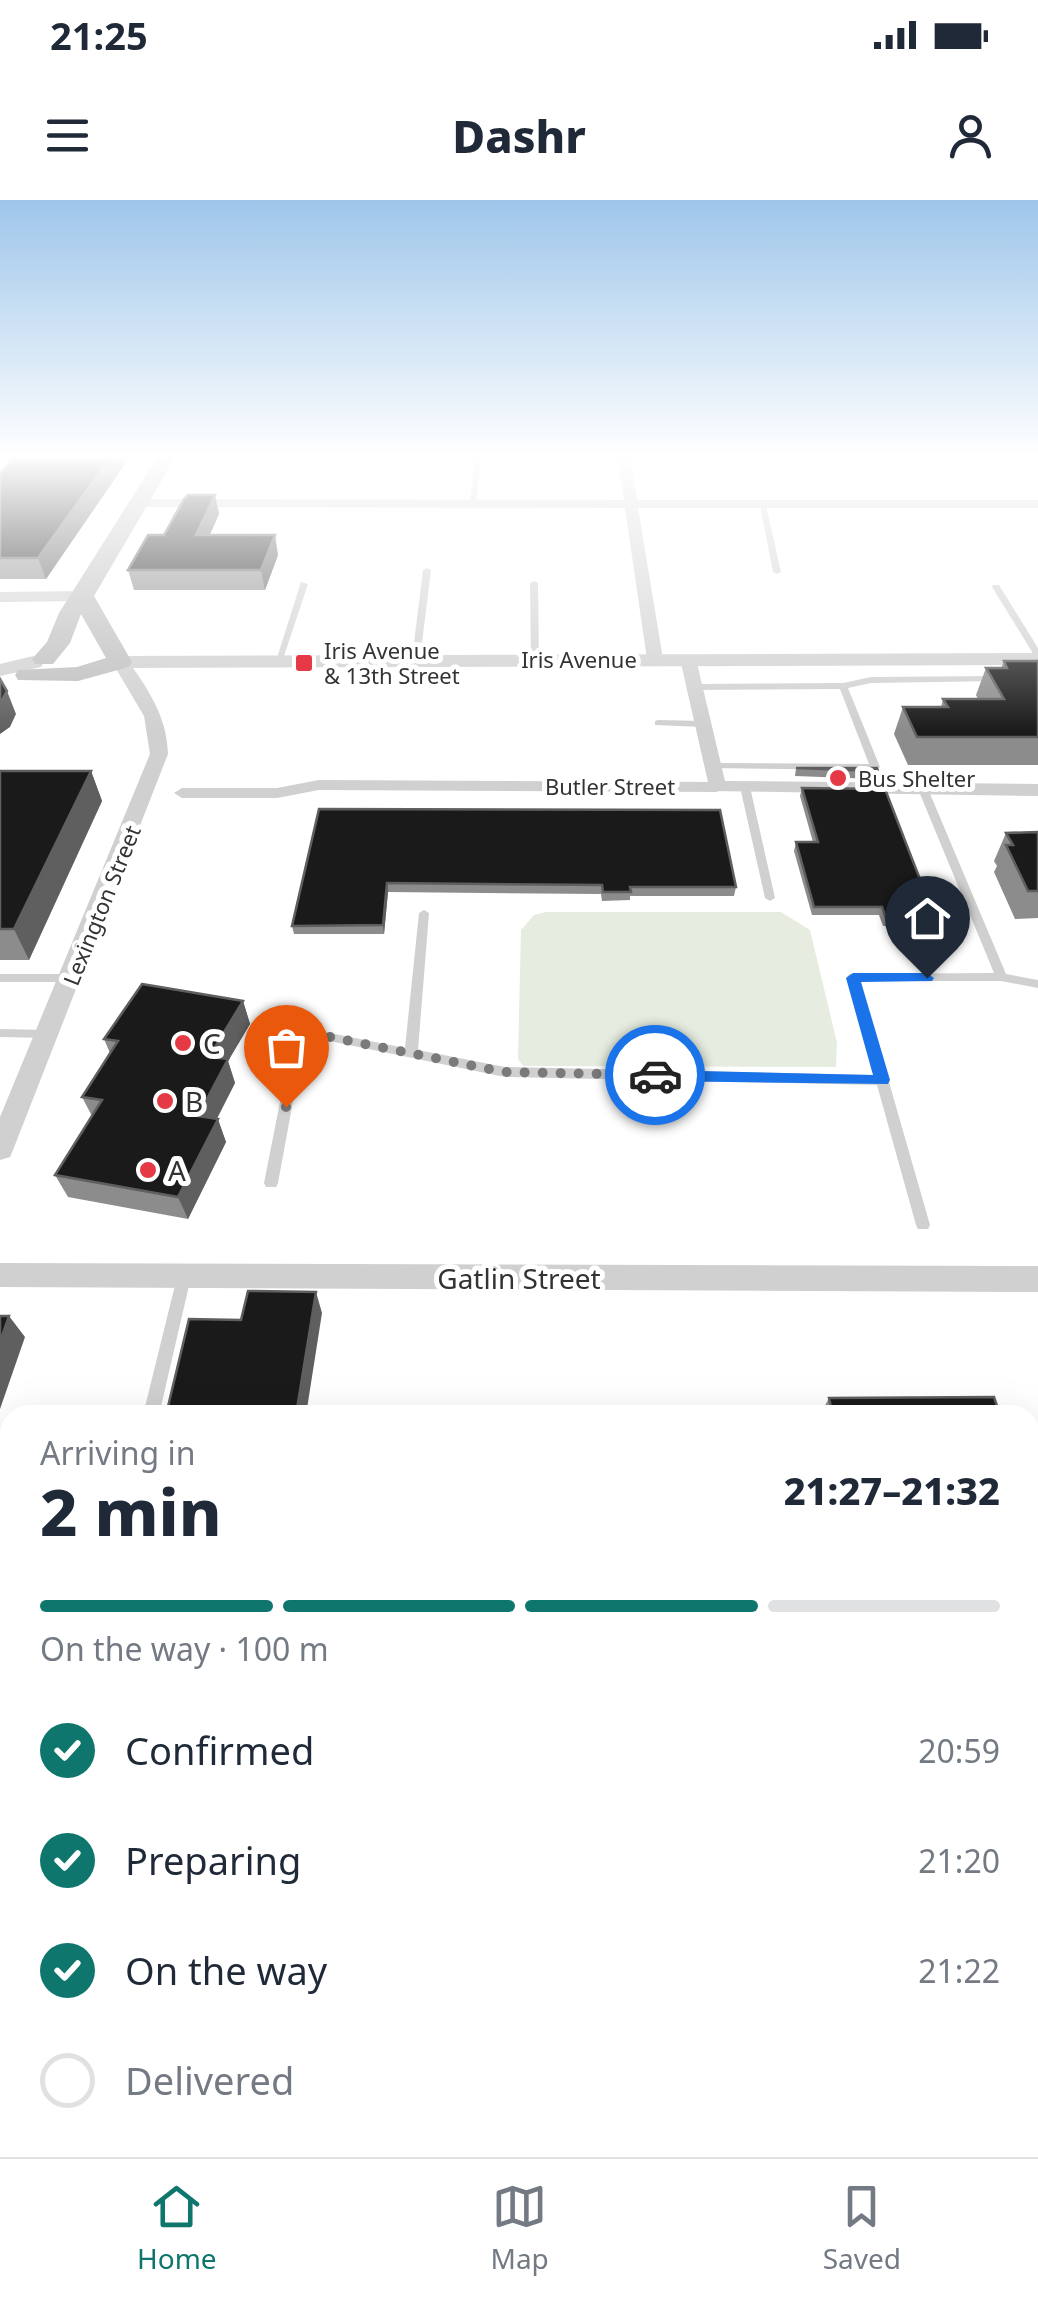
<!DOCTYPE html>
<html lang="en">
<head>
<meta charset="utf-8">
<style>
	:root { --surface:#fff; --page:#f6f6f7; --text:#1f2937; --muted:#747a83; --line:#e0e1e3; --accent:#0f766e }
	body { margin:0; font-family:"Noto Sans",sans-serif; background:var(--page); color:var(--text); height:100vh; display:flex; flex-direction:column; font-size:38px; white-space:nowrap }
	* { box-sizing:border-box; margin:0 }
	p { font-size:32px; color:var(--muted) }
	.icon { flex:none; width:55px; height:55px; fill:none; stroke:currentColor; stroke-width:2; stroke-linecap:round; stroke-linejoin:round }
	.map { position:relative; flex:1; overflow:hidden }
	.side { position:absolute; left:0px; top:1205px; width:1040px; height:752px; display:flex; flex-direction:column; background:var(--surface); border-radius:30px 30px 0 0; box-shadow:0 10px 40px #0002 }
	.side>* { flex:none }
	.pin { position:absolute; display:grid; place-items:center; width:85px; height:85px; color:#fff; margin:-102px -42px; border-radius:50% 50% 50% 0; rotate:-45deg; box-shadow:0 0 10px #0007 }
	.pin .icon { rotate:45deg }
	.courier { position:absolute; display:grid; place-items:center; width:100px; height:100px; margin:-50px; border:8px solid #1a73e8; border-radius:50%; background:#fff; color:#222; box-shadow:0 2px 12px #0007 }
	.head em { font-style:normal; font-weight:800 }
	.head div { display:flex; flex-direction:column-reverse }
	.head { display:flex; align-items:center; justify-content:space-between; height:170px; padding:0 40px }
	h1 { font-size:65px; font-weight:800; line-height:75px }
	.bar { display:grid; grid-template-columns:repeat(4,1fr); gap:15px 10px; align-content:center; height:120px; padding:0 40px }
	.bar i { height:12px; border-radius:8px; background:var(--line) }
	.bar .current { background:var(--accent) }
	.bar p { grid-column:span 4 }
	ol { padding:0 40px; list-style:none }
	li { display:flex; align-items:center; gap:30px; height:110px }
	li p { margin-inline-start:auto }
	li .icon { padding:10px; border-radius:50%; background:var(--accent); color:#fff; stroke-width:4 }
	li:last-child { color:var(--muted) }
	li i { width:55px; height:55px; border:5px solid var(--line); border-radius:50% }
	.status { display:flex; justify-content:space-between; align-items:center; height:70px; padding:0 50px; background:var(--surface); direction:ltr }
	.status svg { height:28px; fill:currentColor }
	header { display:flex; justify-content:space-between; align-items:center; height:130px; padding:0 40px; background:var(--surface); font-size:45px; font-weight:800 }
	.menu { display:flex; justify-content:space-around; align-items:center; height:140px; border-top:2px solid var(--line); background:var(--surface); font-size:28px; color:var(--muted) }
	.menu a { display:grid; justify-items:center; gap:5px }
	.menu .current { color:var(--accent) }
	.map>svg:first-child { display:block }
</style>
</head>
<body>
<div class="status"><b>21:25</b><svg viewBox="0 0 49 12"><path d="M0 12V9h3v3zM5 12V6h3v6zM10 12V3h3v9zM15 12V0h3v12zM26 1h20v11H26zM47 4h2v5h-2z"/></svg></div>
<header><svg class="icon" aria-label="menu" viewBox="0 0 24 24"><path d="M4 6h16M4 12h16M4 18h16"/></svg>Dashr<svg class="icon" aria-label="person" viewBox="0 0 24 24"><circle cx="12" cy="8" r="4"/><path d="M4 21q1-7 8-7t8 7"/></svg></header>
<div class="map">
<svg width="1038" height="1957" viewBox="0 0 1038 1957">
	<rect width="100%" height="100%" fill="#fff"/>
	<!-- green -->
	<path fill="#e6ecdf" d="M546,712H781L810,730L837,843L836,867L523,866L518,859L521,730L534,715Z"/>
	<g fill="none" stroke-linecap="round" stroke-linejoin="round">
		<!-- service -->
		<g fill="#d0d0d0" fill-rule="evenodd">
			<path d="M475,258H481L476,304L473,306L470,304Z"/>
			<path d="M763,303L766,305L781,372L777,374L773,372L760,305Z"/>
			<path d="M427,368L431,370L420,459L416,462L412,459L423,370Z"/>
			<path d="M534,381L538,383L539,459L535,462L531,459L530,383Z"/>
			<path d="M301,382L308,384L283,459L276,461Z"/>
			<path d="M993,385H999L1038,448V457L1034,455L992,387Z"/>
			<path d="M997,476L1001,479L1000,481L871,483L848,488L880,567L875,570L709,568L707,566L712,563L869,564L840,489L694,490L690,487L694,484L843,483L871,477Z"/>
			<path d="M658,520L703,521L708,524L703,527L655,525V521Z"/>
			<path d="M745,584L750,587L775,698L770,701L765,698L740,587Z"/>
			<path d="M923,586L928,589L1006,774L1038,780V788L1001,781H860L930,1025L928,1029H918L916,1025L877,885L505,877L305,836L278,983L276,987H266L264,983L294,831L300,827L405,848L419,713L424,710L429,713L418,850L505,867L874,875L847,777L849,774L994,773L918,589Z"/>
			<path d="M0,774H70L76,778L70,782H0Z"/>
			<path d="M0,829L48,830L54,834L48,838L0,837Z"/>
			<path d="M184,1071L189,1073L191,1077L159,1215H143L177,1077L179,1073Z"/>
		</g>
		<!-- pedestrian -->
		<path fill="#d0d0d0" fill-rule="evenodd" d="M319,580L717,582L725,587L717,592L319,590L277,598H182L174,593L182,588H277Z"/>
		<!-- minor -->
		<g fill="#d0d0d0" fill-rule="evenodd">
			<path d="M618,258H630L637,300H1038V308H638L663,459L655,464L647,459L625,308L139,307L132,303L139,299L624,300Z"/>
			<path d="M0,392L83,391L91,396L83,401L0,402Z"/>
			<path d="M688,454L696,459L725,581L1038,584V596L710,591L680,459Z"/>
			<path d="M114,458H126C148,489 167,516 168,554L13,950L10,957L0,960V917L150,554L144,516L112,462Z"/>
			<path d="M0,1063L1038,1066V1092L0,1087Z"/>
		</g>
		<!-- tertiary -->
		<g fill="#d0d0d0" fill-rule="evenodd">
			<path d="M1038,453V465L120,468L109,462L120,456Z"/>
			<path d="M33,456L44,462L41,467L0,476V464Z"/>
		</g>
		<!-- secondary -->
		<path fill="#bdbdbd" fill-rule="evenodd" d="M157,258H175L94,396L132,462L129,467L78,481L18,480L15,475L18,470L77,467L106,458L81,414L70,443L53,464H35L32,459L47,442L59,413Z"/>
	</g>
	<!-- wall -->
	<g fill="#8c8c8c">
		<path d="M13,258H129L46,379H0V274Z"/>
		<path d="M215,295L219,314L209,335L278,355L265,390H134L128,370L164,335Z"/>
		<path d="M1004,461H1038V565H908L894,534L903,507H941L943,499H978L976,495L986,468H1001Z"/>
		<path d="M796,568L878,571L875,579L795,576Z"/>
		<path d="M0,571H91L102,601L29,760H0Z"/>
		<path d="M802,588L935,718L932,726H883L879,715H812L794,651L796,642H813L800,596Z"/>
		<path d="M319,609L736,687L734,696H630V700L602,701L601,694L388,692L384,734H294L292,726Z"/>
		<path d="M1038,632V718L1015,719L994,672L997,666L994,661L1006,633Z"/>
		<path d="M243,801L250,824L228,861L235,883L217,919L226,942L188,1019L68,997L55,975L92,916L82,897L110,853L104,839Z"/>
		<path d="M829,1198L1000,1215H820Z"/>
	</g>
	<!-- shaded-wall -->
	<g fill="#5f5f5f">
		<path d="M110,258H129L46,379L38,358Z"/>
		<path d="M215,295L219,314L201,355L196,335Z"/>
		<path d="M275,335L278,355L265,390L261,370Z"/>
		<path d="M7,491L16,514L10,527L0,534V504Z"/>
		<path d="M91,571L102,601L29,760L14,729Z"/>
		<path d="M387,683L388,692L384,734L383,725Z"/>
		<path d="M243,801L250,824L228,861L235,883L206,939L198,916L209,857Z"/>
		<path d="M218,919L226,942L188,1019L178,997Z"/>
		<path d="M316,1092L322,1113L306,1215H296Z"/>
		<path d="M9,1116L25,1137L0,1209V1142Z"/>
		<path d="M363,1948H372L371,1957H363Z"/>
	</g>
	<!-- building -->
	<g fill="#1a1a1a" stroke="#5f5f5f" stroke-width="2.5">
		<path d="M13,258H110L38,358H0V274Z"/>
		<path d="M188,295H215L196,335H275L261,370H128L148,335H164L184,299Z"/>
		<path d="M1004,461H1038V537H917L903,507H948L943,499H1004L986,468H1007Z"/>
		<path d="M0,479L7,491L0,504Z"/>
		<path d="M796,568H877L878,571Z"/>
		<path d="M0,571H91L14,729H0Z"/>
		<path d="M802,588L885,589L935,718H886L882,707H814L796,642H818Z"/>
		<path d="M319,609L720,610L736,687H630L631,692H603L602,685L387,683L383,725L292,726Z"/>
		<path d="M1038,632V691H1028L1006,645H1013L1006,633Z"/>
		<path d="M142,784L243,801L209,857L228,859L198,916L218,919L178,997L55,975L102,900L82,897L118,841L104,839Z"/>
		<path d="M248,1091L316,1092L296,1215H166L189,1119L241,1120Z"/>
		<path d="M0,1116H9L0,1142Z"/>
		<path d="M994,1197L1000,1215H833L829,1198Z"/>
		<path d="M1030,1313L1035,1331H1030Z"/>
		<path d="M186,1948H363V1957H185Z"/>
	</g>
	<!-- sky -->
	<linearGradient id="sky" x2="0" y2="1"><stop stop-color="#9ec6ea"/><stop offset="0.48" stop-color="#fff"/><stop offset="1" stop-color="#fff" stop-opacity="0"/></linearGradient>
	<rect width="1038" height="532" fill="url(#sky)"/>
	<!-- route -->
	<path fill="#1a73e8" d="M927,773L934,778L932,781L861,782L890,880L888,884L655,881L647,875L655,870L873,875L846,778L853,773Z"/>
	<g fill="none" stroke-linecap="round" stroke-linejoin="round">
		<!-- done -->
		<path stroke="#7a7a7a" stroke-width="10" stroke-dasharray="0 18" d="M286,907L300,831L504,872L655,875"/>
	</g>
	<!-- markers -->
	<g fill="#e63946" stroke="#fff" stroke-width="4">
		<rect x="294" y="453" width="20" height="20" rx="5"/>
		<circle cx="838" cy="578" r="10"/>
		<circle cx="183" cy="843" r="10"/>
		<circle cx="165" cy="901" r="10"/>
		<circle cx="148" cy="970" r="10"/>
	</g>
	<g text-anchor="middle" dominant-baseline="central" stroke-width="10" stroke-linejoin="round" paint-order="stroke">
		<!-- far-poi labels -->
		<g font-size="22" fill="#333" stroke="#fff" text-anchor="start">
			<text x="324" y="450">Iris Avenue<tspan x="324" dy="25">&amp; 13th Street</tspan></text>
			<text x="858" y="578">Bus Shelter</text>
		</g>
		<!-- far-street labels -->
		<g font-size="22" fill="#333" stroke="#fff">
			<text x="579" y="459">Iris Avenue</text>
			<text x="610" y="586">Butler Street</text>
			<text transform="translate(101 705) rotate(-68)">Lexington Street</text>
		</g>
		<!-- poi labels -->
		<g font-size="28" fill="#333" stroke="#fff" text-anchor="start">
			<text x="203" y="843">C</text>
			<text x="185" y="901">B</text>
			<text x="168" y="970">A</text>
		</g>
		<!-- street labels -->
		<g font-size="28" fill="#333" stroke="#fff">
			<text x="519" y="1078">Gatlin Street</text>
		</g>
	</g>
</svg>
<div class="pin" style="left:286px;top:907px;background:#ea580c"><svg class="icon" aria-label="bag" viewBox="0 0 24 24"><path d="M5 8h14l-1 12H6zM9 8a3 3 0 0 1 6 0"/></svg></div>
<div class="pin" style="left:927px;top:778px;background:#1f2937"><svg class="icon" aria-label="home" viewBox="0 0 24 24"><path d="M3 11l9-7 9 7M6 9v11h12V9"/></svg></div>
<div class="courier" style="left:655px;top:875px"><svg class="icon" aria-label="car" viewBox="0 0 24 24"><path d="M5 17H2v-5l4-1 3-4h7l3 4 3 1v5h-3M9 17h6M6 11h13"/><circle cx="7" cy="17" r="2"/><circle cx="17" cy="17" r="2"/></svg></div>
<section class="side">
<div class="head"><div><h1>2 min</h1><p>Arriving in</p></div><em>21:27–21:32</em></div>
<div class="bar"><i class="current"></i><i class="current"></i><i class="current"></i><i></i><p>On the way · 100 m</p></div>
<ol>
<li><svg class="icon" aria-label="check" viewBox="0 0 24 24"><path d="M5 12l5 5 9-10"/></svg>Confirmed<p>20:59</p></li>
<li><svg class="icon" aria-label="check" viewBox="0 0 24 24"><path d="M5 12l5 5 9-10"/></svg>Preparing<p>21:20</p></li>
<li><svg class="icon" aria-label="check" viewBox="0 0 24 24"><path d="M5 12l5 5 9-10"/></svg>On the way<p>21:22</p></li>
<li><i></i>Delivered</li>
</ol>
</section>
</div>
<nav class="menu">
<a class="current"><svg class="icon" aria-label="home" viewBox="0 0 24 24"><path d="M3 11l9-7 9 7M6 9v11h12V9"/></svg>Home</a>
<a><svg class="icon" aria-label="map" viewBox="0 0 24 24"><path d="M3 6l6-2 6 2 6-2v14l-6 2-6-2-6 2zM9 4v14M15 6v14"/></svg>Map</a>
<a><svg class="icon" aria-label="saved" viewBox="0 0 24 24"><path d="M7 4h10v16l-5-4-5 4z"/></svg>Saved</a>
</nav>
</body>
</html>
